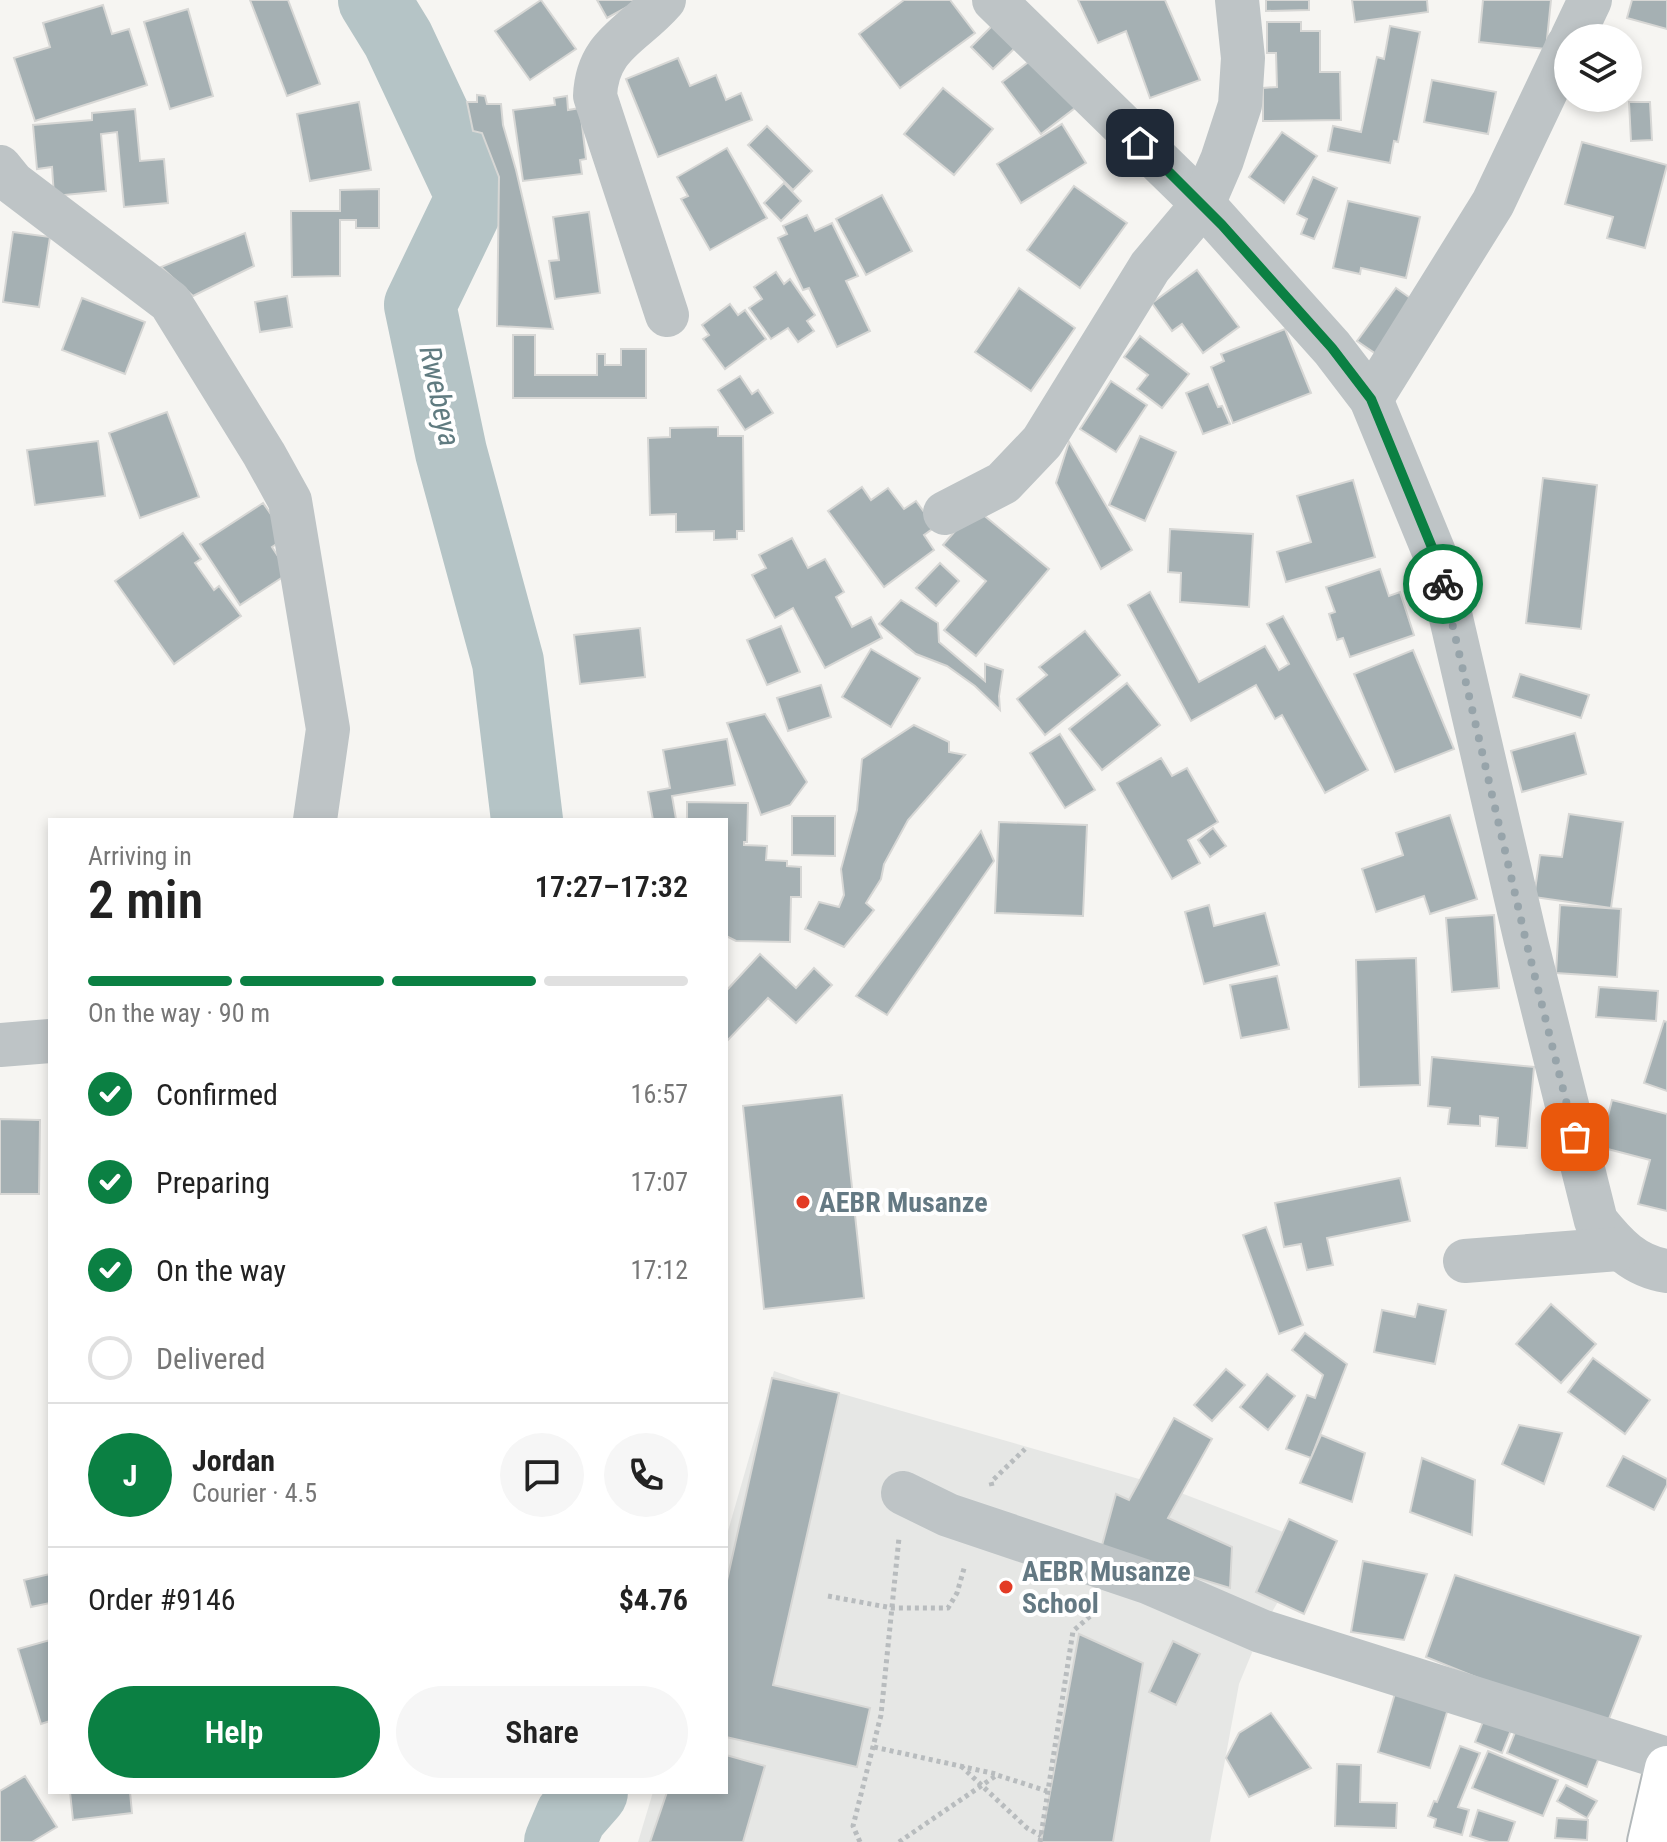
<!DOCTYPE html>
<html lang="en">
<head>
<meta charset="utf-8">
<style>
	:root { --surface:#fff; --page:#f6f6f6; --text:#222; --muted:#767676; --line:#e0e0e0; --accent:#0b8043 }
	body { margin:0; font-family:"Roboto Condensed",sans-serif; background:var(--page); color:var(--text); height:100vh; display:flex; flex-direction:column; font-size:30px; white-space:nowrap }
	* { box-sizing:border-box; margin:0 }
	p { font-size:26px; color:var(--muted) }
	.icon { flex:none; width:44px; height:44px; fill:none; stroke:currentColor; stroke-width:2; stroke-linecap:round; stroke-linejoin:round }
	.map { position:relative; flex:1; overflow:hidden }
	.sheet { position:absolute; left:48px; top:818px; width:680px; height:976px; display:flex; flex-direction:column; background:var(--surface); border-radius:0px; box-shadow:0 4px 12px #0003 }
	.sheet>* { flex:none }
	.buttons { position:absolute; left:1554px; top:24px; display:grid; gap:16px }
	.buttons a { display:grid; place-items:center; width:88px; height:88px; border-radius:50%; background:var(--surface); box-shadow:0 4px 12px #0003; font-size:40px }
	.pin { position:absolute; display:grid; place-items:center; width:68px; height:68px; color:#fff; margin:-34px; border-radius:16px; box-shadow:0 4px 12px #0006 }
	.courier { position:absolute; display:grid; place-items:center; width:80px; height:80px; margin:-40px; border:6px solid #0b8043; border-radius:50%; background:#fff; color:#222; box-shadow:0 2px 10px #0007 }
	.summary em { font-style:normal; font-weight:600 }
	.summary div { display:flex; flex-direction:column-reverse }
	.summary { display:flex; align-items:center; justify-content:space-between; height:136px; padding:0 40px }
	h1 { font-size:52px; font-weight:600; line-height:60px }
	.bar { display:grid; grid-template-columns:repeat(4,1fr); gap:12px 8px; align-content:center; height:96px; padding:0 40px }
	.bar i { height:10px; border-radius:6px; background:var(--line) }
	.bar .active { background:var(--accent) }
	.bar p { grid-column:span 4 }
	.line { display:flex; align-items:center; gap:20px; padding:0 40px; border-top:2px solid var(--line) }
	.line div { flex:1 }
	.round { display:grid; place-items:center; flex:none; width:84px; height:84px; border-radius:42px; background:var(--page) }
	ol { padding:0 40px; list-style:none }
	li { display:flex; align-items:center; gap:24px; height:88px }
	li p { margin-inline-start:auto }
	li .icon { padding:8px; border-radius:50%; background:var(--accent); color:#fff; stroke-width:4 }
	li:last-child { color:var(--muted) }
	li i { width:44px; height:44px; border:4px solid var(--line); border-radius:50% }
	.primary-button { display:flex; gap:16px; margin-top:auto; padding:16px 40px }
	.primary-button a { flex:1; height:92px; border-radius:48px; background:var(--accent); color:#fff; font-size:32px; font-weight:600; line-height:92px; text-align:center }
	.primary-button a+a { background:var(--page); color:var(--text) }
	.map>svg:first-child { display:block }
</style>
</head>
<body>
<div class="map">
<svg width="1667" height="1842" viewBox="0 0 1667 1842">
	<rect width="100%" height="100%" fill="#f6f5f2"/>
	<!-- built -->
	<path fill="#e6e7e5" d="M774,1371L839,1393L1160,1485L1312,1543L1261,1631L1239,1684L1210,1842H638L653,1792H726V1538Z"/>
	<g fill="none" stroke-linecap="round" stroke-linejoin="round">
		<!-- river -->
		<g stroke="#b5c4c6" stroke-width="72">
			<path d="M374,0L398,39L472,197L420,305L451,452L508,662L527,820"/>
			<path d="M560,1842L571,1816L592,1792"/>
		</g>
	</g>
	<!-- building -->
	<g fill="#a5b0b3" stroke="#d7d7d5" stroke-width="2">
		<path d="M250,0H288L320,84L287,96Z"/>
		<path d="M541,0L576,49L530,80L495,31Z"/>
		<path d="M597,0H640L607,18Z"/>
		<path d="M904,0H950L975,33L900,88L859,34Z"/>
		<path d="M1078,0H1165L1200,80L1150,98L1126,31L1098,43Z"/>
		<path d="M1266,0H1309V10L1266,11Z"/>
		<path d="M1352,0H1427L1428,12L1355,22Z"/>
		<path d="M1483,0H1551L1546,49L1479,42Z"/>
		<path d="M1632,0H1667V29L1627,18Z"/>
		<path d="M103,5L112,34L129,29L147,85L35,121L14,58L50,47L43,23Z"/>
		<path d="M188,9L213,96L170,109L144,22Z"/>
		<path d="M1267,22H1301V31H1320V72H1340L1341,120L1263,121V88L1277,87L1276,53H1267Z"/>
		<path d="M994,24L1016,47L993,69L971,47Z"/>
		<path d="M1390,26L1420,32L1398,142L1394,141L1390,163L1328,151L1333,126L1361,132L1377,57L1384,59Z"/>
		<path d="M1035,57L1075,108L1041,134L1002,82Z"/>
		<path d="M678,58L690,86L716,75L726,100L741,93L752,120L658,157L626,79Z"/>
		<path d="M1432,80L1496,92L1488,134L1424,122Z"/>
		<path d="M943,88L993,129L954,175L904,134Z"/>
		<path d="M477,95L485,96L487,104H501L503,125L516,170L553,329L497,326L499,177L482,133L473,131L467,102H477Z"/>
		<path d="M567,96L568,110L580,108L586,159L580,160L582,174L523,181L513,110L555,105L554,98Z"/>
		<path d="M359,102L371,170L310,181L297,114Z"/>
		<path d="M1629,102H1650L1652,140L1631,141Z"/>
		<path d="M135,109L140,161L164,159L168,203L124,207L117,132L101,134L106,191L54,196L52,167L37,169L33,125L92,120V113Z"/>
		<path d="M1062,124L1086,163L1021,203L997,164Z"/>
		<path d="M767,126L812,171L793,190L748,145Z"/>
		<path d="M1282,132L1317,156L1284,203L1249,177Z"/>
		<path d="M1582,142L1667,165L1645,248L1607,238L1613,217L1565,204Z"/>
		<path d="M727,148L767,218L710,250L681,199L688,196L677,177Z"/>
		<path d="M1313,177L1337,188L1314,239L1301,234L1307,219L1297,214Z"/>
		<path d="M784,183L801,201L781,221L764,203Z"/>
		<path d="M1074,186L1127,223L1080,288L1027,250Z"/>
		<path d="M379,189V228H356V220H340V276L292,277L291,211H340V190Z"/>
		<path d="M882,195L912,251L866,275L836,219Z"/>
		<path d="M1348,201L1420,217L1406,278L1361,268L1360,274L1333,268Z"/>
		<path d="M589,212L600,293L555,299L549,261L559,260L553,217Z"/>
		<path d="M807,215L815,231L832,223L858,276L846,281L870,331L837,347L809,288L803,290L778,238L787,234L783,226Z"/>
		<path d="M13,232L50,237L39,307L3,302Z"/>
		<path d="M245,233L254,266L193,296L161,267Z"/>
		<path d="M1197,270L1239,327L1203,353L1182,324L1172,331L1152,303Z"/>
		<path d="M776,272L784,284L790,279L815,315L807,321L814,331L798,342L788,328L771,339L749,308L762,299L754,287Z"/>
		<path d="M1019,288L1075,328L1031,391L975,352Z"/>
		<path d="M1396,288L1420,305L1382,358L1357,341Z"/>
		<path d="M287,296L292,327L260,332L255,302Z"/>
		<path d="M82,298L145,322L125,374L62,350Z"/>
		<path d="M730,304L738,315L745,310L766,339L725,369L703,339L709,335L702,325Z"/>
		<path d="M1285,329L1311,393L1233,423L1211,367L1224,361L1221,354Z"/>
		<path d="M513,335H535V375H597V354H605V365H621V349H646V398H513Z"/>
		<path d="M1140,336L1189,374L1162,408L1137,389L1148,375L1124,357Z"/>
		<path d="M740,376L752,394L758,390L773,413L745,430L718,390Z"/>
		<path d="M1111,381L1147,405L1116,452L1080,429Z"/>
		<path d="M1208,384L1218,407L1222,406L1230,424L1203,434L1186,393Z"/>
		<path d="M167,412L199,497L140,518L109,433Z"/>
		<path d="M718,427V436H743L744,531H737V539L714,540V531L676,532V514L650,515L648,438L670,437V428Z"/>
		<path d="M1140,436L1176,452L1145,521L1109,505Z"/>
		<path d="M98,441L105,496L35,505L27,450Z"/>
		<path d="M1069,442L1132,550L1101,569L1056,483Z"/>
		<path d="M1543,478L1597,485L1581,629L1526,623Z"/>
		<path d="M1353,480L1375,557L1286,582L1277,552L1311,542L1297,496Z"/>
		<path d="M862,487L871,500L888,488L904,509L916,501L935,527L924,535L934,550L884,587L828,511Z"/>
		<path d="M263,503L287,537L272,547L289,573L240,605L200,544Z"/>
		<path d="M975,508L1049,569L976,656L944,630L986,581L943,545Z"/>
		<path d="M1170,529L1253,534L1249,607L1180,602L1181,573L1168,572Z"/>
		<path d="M183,533L201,559L195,563L214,590L219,586L241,616L174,664L115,581Z"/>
		<path d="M792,538L808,568L825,559L844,592L836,597L852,627L871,617L882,638L825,668L793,608L775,618L752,575L766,568L759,555Z"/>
		<path d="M940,563L959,581L936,606L916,588Z"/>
		<path d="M1380,569L1389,596L1400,592L1414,635L1350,657L1343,638L1337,640L1329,614L1335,612L1326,587Z"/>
		<path d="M1150,592L1199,682L1265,646L1279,670L1289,664L1267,624L1283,616L1368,770L1325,793L1282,715L1275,719L1256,685L1191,721L1128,605Z"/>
		<path d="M901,600L938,623L939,642L985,681V664L1003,670L999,696L1000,710L975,686L947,666L916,654L879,624Z"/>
		<path d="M781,626L800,672L767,685L747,640Z"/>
		<path d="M640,628L645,677L580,684L574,635Z"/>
		<path d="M1085,631L1120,675L1045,735L1017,699L1047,675L1039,667Z"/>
		<path d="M871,649L920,678L891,727L842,697Z"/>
		<path d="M1413,650L1454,749L1395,772L1354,674Z"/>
		<path d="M1520,674L1589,695L1581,718L1513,697Z"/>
		<path d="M1127,683L1160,725L1102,770L1069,729Z"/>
		<path d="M821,685L831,717L788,731L777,698Z"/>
		<path d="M765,714L807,782L790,805L761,815L727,723Z"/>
		<path d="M914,725L949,742V752L965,755L908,820L884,864L881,879L866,903L874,910L844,947L805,929L819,902L839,907L844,895L841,869L857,810L862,759Z"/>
		<path d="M1575,733L1586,774L1522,792L1511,751Z"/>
		<path d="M1060,734L1095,790L1065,808L1030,753Z"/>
		<path d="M727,739L735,785L672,796L676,819L653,820L648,792L670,788L663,750Z"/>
		<path d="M1161,758L1172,776L1187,768L1218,822L1188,840L1200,863L1172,879L1117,783Z"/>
		<path d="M687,802L748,803L747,842H744V845L767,846L766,860L787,861V866L801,867V897H791L790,942L736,941L726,936V820H687Z"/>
		<path d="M1569,814L1623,822L1611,908L1534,897L1540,855L1562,857Z"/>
		<path d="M1450,815L1477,899L1430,914L1424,896L1376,912L1362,869L1403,855L1396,833Z"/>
		<path d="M792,816H835V856L792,855Z"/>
		<path d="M999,822L1087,825L1083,916L995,913Z"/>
		<path d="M1213,828L1226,846L1210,857L1198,840Z"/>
		<path d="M981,831L994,861L887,1015L856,996Z"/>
		<path d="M1209,905L1214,926L1265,913L1279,965L1204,984L1185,912Z"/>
		<path d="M1560,905L1621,909L1617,977L1556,973Z"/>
		<path d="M1494,915L1499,988L1452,992L1446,918Z"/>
		<path d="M760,954L796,988L814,968L832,985L796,1023L768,998L726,1042V991Z"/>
		<path d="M1416,958L1420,1085L1359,1087L1356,960Z"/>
		<path d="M1277,976L1289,1029L1241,1038L1230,985Z"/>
		<path d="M1599,987L1658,991L1656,1021L1596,1017Z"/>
		<path d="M1664,1021L1667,1022V1091L1644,1083Z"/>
		<path d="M1432,1057L1534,1067L1527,1148L1496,1146L1498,1118L1480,1116V1126L1448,1124L1450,1108L1428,1106Z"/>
		<path d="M842,1095L864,1298L764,1309L743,1106Z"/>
		<path d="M1612,1100L1667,1114V1211L1638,1204L1650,1160L1600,1147Z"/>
		<path d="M0,1119L40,1120L39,1194H0Z"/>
		<path d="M1400,1178L1410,1221L1327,1238L1333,1265L1307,1270L1301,1244L1284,1247L1275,1203Z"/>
		<path d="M1266,1227L1303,1325L1279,1334L1243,1235Z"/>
		<path d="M1418,1304L1446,1310L1435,1364L1374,1352L1382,1310L1415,1317Z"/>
		<path d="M1551,1304L1596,1344L1561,1383L1516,1344Z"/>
		<path d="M1305,1333L1347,1364L1311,1458L1286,1449L1307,1395L1315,1398L1323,1375L1292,1350Z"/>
		<path d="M1593,1358L1650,1400L1625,1434L1568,1392Z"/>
		<path d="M1226,1369L1245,1385L1212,1421L1194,1405Z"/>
		<path d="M1267,1374L1295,1396L1268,1430L1240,1407Z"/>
		<path d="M772,1378L839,1393L773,1685L870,1708L857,1767L726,1737V1585Z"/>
		<path d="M1174,1418L1212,1439L1168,1518L1232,1547L1230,1588L1101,1549L1116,1494L1129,1500Z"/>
		<path d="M1519,1425L1562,1433L1544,1484L1502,1464Z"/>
		<path d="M1321,1435L1365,1453L1352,1502L1300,1483Z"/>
		<path d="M1623,1456L1667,1479V1485L1654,1510L1607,1486Z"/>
		<path d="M1422,1458L1475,1480L1472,1535L1410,1512Z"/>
		<path d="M1289,1519L1337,1541L1304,1614L1256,1592Z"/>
		<path d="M1363,1561L1427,1574L1404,1640L1351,1632Z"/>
		<path d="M50,1574V1603L31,1607L24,1580Z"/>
		<path d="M1455,1575L1641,1636L1605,1729L1426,1657Z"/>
		<path d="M1079,1634L1143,1663L1113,1842H1041Z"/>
		<path d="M50,1640V1721L41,1724L18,1649Z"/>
		<path d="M1173,1641L1200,1654L1176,1705L1149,1692Z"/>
		<path d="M1398,1683L1451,1699L1430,1768L1378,1752Z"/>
		<path d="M1271,1713L1311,1768L1249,1797L1226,1758L1239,1733Z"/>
		<path d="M1484,1719L1511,1730L1502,1753L1475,1742Z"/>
		<path d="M1520,1720L1604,1745L1587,1787L1507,1753Z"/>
		<path d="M1460,1746L1480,1753L1458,1807L1469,1810L1462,1835L1434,1827L1436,1819L1428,1816L1434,1801L1437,1802Z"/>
		<path d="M1488,1751L1558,1780L1543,1816L1472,1788Z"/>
		<path d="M726,1755L765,1766L743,1842H650L667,1792H726Z"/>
		<path d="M1337,1764L1361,1765L1360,1802L1397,1803L1396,1828L1335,1826Z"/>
		<path d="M25,1776L57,1827L32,1842H0V1791Z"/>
		<path d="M1566,1785L1597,1801L1587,1818L1557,1801Z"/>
		<path d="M70,1792H130L132,1813L73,1820Z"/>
		<path d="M1478,1810L1515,1822L1508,1842H1489L1470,1836Z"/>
		<path d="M1557,1818L1588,1820L1587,1840L1555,1838Z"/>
	</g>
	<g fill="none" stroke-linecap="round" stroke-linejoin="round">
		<!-- major casing -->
		<g stroke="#b2b8ba" stroke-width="48">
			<path id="major" d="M1650,1842L1667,1768"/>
		</g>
		<!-- path -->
		<g stroke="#b8bcbe" stroke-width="5" stroke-dasharray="4 4" stroke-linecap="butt">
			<path d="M992,1486L991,1482L1025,1449"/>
			<path d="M828,1596L892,1608H948L957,1593L965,1565"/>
			<path d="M874,1747L996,1774"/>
			<path d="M961,1766L1027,1828L1041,1836"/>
			<path d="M860,1842L853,1826L881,1715L899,1538"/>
			<path d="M899,1842L997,1775L1047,1791"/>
			<path d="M1040,1842L1073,1631L1096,1611"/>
		</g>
		<!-- minor -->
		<g stroke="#bec4c6" stroke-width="44">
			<path d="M664,0C634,35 597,44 595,96L667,315"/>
			<path d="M994,0L1203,204L1332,348L1371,399L1438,562L1526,941L1596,1221C1616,1246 1634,1266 1667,1271"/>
			<path d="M1572,38L1590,0"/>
			<path d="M0,167L13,183L170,302L264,454L290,501L328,729L315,820"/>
			<path d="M1371,399L1493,203L1568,45"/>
			<path d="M945,513L1003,483L1042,442L1150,267L1203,204L1222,160L1240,105L1243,58L1237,0"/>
			<path d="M0,1045L50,1041"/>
			<path d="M1465,1261L1618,1249"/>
			<path d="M903,1493L948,1515L1150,1583L1261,1631L1667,1759"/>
		</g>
		<!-- major -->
		<use href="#major" stroke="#fff" stroke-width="44"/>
	</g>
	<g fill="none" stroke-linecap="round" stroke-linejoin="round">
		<!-- done -->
		<path stroke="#97a4aa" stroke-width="8" stroke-dasharray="0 14.4" d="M1443,584L1526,941L1575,1137"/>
		<!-- route -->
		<path stroke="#0b8043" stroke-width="10" d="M1140,143L1222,225L1332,348L1371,399L1438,562L1443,584"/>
	</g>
	<!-- markers -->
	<g fill="#e33b25" stroke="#fff" stroke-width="3">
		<circle cx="803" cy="1202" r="8"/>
		<circle cx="1006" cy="1587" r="8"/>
	</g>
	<g text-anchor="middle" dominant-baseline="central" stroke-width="8" stroke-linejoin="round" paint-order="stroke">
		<!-- poi labels -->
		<g font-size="28" font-weight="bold" fill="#647983" stroke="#fff" text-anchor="start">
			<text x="819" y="1202">AEBR Musanze</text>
			<text x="1022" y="1571">AEBR Musanze<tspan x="1022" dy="32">School</tspan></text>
		</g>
		<!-- water labels -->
		<g font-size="30" font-style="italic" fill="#607b80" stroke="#fff">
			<text transform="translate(440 396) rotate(78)">Rwebeya</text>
		</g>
	</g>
</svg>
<div class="buttons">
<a><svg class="icon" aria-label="layers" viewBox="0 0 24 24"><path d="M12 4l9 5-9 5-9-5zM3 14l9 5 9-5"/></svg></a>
</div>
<div class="pin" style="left:1575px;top:1137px;background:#ea580c"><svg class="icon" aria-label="bag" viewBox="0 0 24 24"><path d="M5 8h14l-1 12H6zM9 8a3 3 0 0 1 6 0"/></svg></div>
<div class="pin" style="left:1140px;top:143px;background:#1f2937"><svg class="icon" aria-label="home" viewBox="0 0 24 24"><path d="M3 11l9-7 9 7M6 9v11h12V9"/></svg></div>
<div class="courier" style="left:1443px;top:584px"><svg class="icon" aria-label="bike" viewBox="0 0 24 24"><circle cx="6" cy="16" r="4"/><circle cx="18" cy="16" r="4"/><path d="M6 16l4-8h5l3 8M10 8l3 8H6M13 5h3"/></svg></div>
<section class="sheet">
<div class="summary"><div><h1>2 min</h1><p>Arriving in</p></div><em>17:27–17:32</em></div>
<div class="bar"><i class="active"></i><i class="active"></i><i class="active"></i><i></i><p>On the way · 90 m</p></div>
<ol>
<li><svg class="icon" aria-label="check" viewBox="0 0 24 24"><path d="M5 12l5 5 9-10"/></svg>Confirmed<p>16:57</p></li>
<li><svg class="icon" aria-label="check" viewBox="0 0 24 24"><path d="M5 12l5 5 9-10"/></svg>Preparing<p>17:07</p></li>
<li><svg class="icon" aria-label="check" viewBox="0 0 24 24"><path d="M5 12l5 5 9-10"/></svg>On the way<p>17:12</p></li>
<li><i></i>Delivered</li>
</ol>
<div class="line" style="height:144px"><b class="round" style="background:var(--accent);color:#fff">J</b><div><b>Jordan</b><p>Courier · 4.5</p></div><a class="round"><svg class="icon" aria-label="chat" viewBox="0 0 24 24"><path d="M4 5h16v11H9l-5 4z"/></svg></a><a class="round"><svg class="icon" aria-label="phone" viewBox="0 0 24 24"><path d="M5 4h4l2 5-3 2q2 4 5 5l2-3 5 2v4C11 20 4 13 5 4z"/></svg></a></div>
<div class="line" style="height:104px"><div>Order #9146</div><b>$4.76</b></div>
<div class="primary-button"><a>Help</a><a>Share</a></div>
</section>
</div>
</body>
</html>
